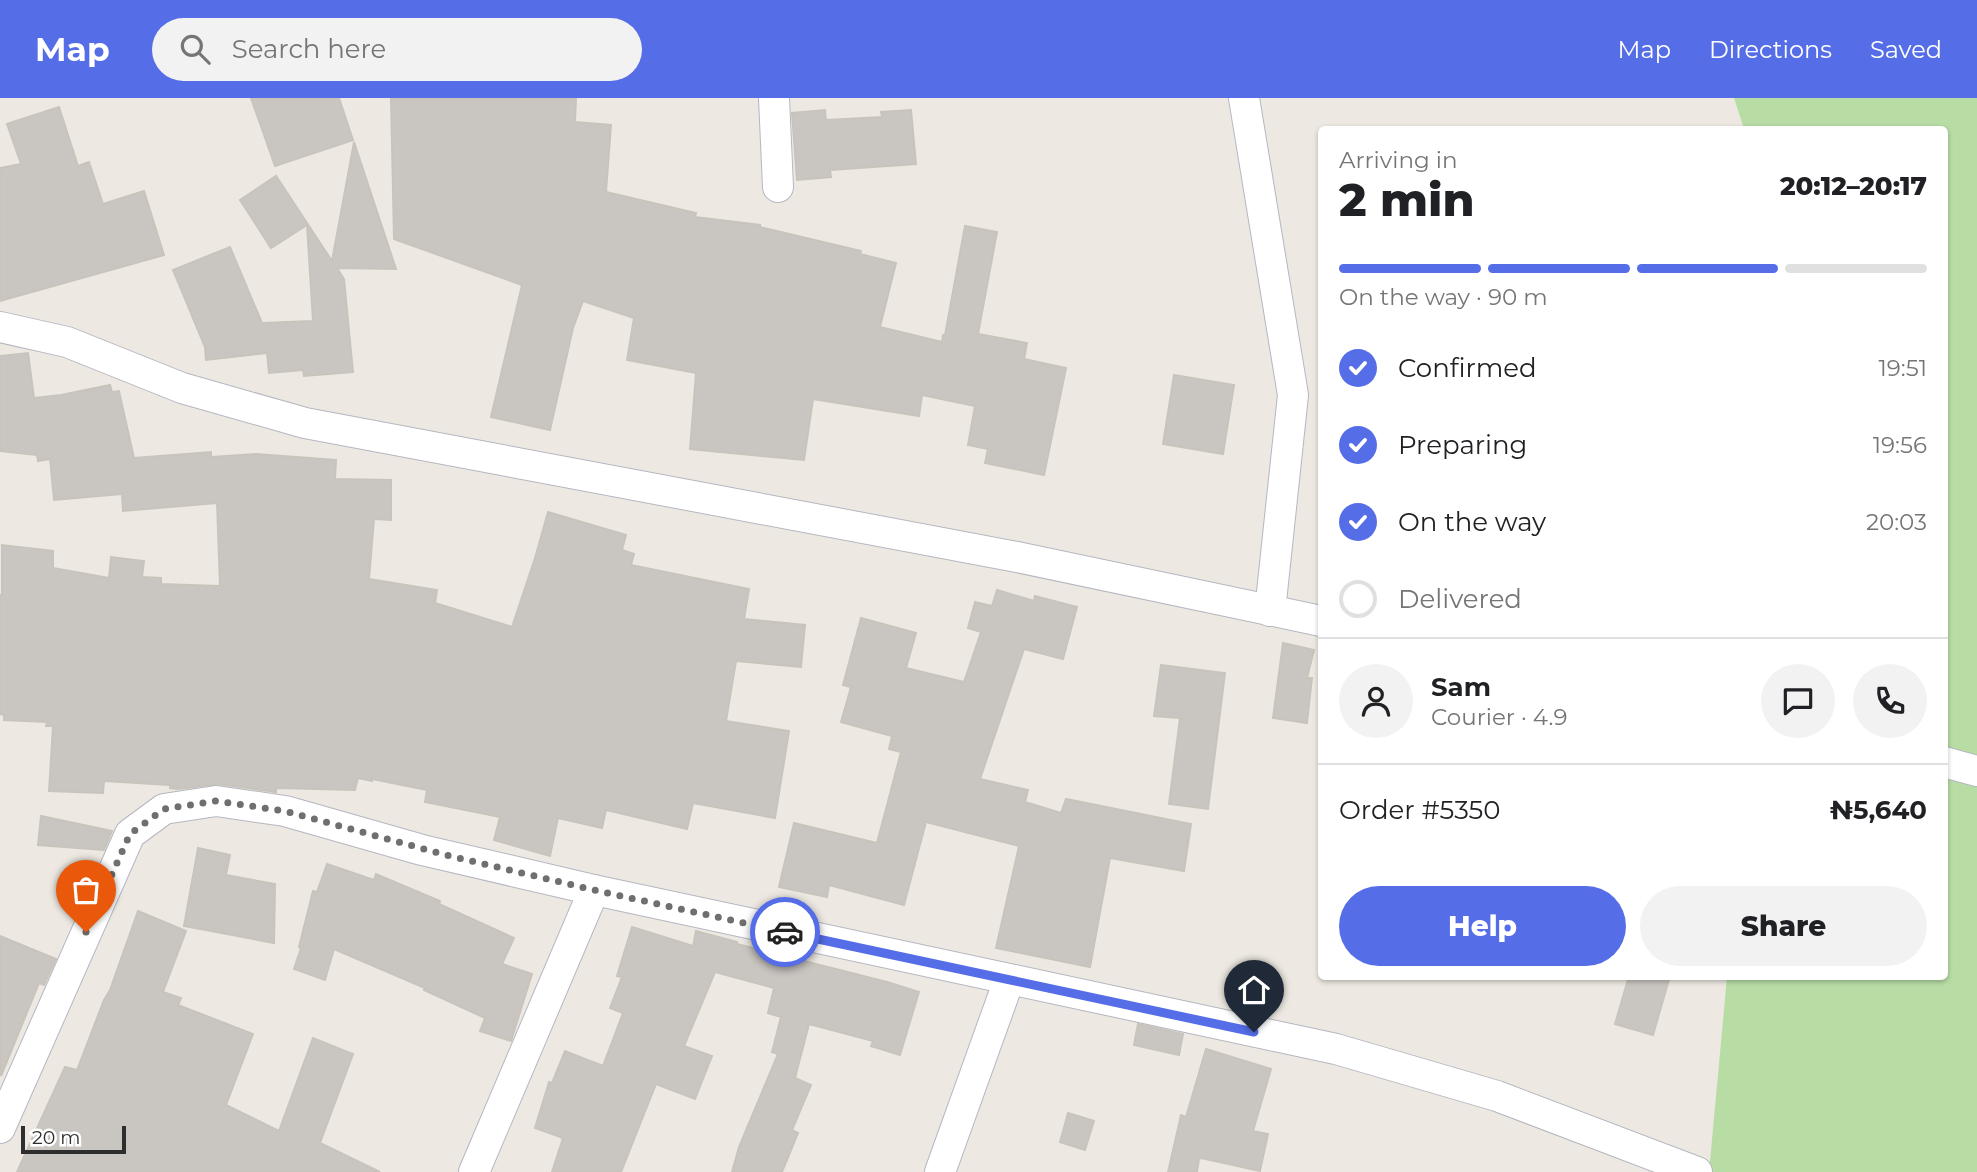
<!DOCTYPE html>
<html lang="en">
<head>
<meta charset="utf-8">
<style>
	:root { --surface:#fff; --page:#f2f2f2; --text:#202124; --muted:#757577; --line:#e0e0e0; --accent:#556de7 }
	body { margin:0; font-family:Montserrat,sans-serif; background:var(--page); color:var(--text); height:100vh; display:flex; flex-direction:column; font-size:26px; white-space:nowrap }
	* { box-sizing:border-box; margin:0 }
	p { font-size:23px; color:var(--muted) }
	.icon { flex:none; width:38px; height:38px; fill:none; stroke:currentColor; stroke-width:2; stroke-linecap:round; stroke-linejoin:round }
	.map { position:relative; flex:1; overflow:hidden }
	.details { position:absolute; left:1318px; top:28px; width:630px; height:854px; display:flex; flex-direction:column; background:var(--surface); border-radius:7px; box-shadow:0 2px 5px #0004 }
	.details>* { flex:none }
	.scale { position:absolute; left:21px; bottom:18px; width:105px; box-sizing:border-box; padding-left:7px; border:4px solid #2e2e2e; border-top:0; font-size:19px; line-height:24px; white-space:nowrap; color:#2e2e2e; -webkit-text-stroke:5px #fff; paint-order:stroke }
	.pin { position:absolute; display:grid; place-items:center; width:60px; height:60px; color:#fff; margin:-72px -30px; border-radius:50% 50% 50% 0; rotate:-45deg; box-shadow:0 0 7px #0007 }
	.pin .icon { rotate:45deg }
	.courier { position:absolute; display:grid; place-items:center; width:70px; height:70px; margin:-35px; border:5px solid #556de7; border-radius:50%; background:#fff; color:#222; box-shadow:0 2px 9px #0007 }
	.headline em { font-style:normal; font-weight:800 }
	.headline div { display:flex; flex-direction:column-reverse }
	.headline { display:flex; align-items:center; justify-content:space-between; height:119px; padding:0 21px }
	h1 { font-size:46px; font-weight:800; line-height:52px }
	.bar { display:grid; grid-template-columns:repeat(4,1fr); gap:10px 7px; align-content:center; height:84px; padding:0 21px }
	.bar i { height:9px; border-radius:5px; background:var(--line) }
	.bar .active { background:var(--accent) }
	.bar p { grid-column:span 4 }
	.line { display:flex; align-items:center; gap:18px; padding:0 21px; border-top:2px solid var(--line) }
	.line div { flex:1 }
	.round { display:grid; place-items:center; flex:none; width:74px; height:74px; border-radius:37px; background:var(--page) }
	ol { padding:0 21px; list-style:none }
	li { display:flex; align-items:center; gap:21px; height:77px }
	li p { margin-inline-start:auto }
	li .icon { padding:7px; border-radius:50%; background:var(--accent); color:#fff; stroke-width:4 }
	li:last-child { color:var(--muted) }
	li i { width:38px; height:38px; border:4px solid var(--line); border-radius:50% }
	.cta { display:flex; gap:14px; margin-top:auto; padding:14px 21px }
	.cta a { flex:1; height:80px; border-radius:42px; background:var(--accent); color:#fff; font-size:28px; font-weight:800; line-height:80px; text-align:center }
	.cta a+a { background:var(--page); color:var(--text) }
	header { display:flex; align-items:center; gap:42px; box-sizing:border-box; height:98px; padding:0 35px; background:var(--accent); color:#fff }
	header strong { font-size:33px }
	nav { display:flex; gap:38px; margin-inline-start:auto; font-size:24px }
	.search { width:490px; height:63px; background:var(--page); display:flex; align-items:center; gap:18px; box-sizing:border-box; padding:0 24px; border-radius:38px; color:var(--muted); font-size:26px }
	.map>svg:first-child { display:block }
</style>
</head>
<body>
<header>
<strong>Map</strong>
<div class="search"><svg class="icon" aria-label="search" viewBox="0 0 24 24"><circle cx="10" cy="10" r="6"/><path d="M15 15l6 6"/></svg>Search here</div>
<nav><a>Map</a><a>Directions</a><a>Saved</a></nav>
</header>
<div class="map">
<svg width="1977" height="1074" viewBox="0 0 1977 1074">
	<rect width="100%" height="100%" fill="#ede9e2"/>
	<!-- green -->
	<path fill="#b7dda5" d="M1734,0H1977V1074H1709L1727,879L1944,878V32L1744,31Z"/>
	<!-- building -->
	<g fill="#c9c5c1" stroke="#c9c4bb" stroke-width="2">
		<path d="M251,0H339L353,42L275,68Z"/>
		<path d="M391,0H576L575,24L611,27L606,94L696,115L695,119L760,127V129L861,153L860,156L896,165L880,229L942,244L943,237H945L965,128L997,134L978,236L1027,245L1024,261L1066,270L1044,377L985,365L988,351L968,347L975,308L922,297L919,318L813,301L804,362L690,351L696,275L627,262L634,220L583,203L573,230L550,332L491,319L522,187L394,141Z"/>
		<path d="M59,9L78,68L89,64L103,106L144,93L164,157L0,203V70L21,66L7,26Z"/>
		<path d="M825,12L826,22L882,19L881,14L911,12L916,66L830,72L831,79L797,82L792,15Z"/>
		<path d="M354,44L396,171L337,170L344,181L353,274L304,278L303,272L269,275L267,255L206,262L205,249L173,172L230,149L262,225L313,223L307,127L271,150L240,102L276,78L332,163Z"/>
		<path d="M28,255L34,300L61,297L110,287L112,294L119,293L134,360L211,354V359L256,356L336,362L335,381L391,382V422L374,421L369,481L437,492L435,505L512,529L535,460L548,414L626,437L622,452L634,456L631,467L749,491L744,521L805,527L801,569L736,563L726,623L789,633L775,720L693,705L687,731L606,712L602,730L558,720L550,758L494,742L500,719L425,704L427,692L372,681V683L358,680L355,692L276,690V694L218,686L178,691L170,690V687L104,683L103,695L49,693L53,628H46L47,624L4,622V617L0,616V497H2V447L53,453V470L109,480L111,459L144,463L142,479L161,480V486L220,488L217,405L123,413L122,396L54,402L50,361L38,363L37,357L0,353V258Z"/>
		<path d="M1174,277L1234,287L1223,356L1163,346Z"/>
		<path d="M997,492L1034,503L1035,498L1077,509L1063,561L1024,551L980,681L1028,692L1025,704L1061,715L1066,701L1191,726L1184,773L1110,760L1090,869L996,850L1019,748L926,724L904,807L829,787L827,799L779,789L794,725L877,745L901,654L889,651L892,638L841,624L851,589L843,587L861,520L916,535L906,570L964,584L981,534L968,530L975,504L992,508Z"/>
		<path d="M1283,545L1314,552L1307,580H1312L1307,625L1273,620Z"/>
		<path d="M1161,567L1225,575L1208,711L1169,706L1180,620L1154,618Z"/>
		<path d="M41,718L112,733L104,752L38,747Z"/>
		<path d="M198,750L230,757L226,777L275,786L274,845L184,828Z"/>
		<path d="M327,766L374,782L376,776L440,803L439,806L514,840L502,866L532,876L511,943L480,933L485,920L424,892L425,890L334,851L325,882L294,871L301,850L299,849L313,793L317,794Z"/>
		<path d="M138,813L186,833L163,894L181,900L178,907L253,936L226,1007L279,1033L313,940L353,956L320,1045L380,1074H17L65,969L77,972L104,902L110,892Z"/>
		<path d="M632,829L693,848L696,833L737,844V846L887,884L919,894L900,957L871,948L873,943L809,926L795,980L811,987L792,1032L798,1035L782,1074H732L739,1049L778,956L772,954L781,919L768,915L774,890L715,874L684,948L712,958L695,1001L656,986L621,1074H552L563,1040L535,1030L549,984L552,985L565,953L603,968L623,915L610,910L622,879L617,878Z"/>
		<path d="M0,838L56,861L44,887L39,885L1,978Z"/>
		<path d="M1629,878H1670L1653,937L1615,926Z"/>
		<path d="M1138,926L1183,936L1179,957L1134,947Z"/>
		<path d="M1206,951L1271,971L1253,1033L1268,1036L1260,1073L1201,1060L1199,1061L1197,1074H1168L1181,1017L1186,1019Z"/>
		<path d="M1068,1015L1094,1023L1085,1052L1060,1044Z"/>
	</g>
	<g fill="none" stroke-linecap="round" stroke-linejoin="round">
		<!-- street casing -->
		<g stroke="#b5b7c0" stroke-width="32">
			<g id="street">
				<path d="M774,0L778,89"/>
				<path d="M1244,0L1293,297L1270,513"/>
				<path d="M0,229L67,244L182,290L305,325L1017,459L1321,523"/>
				<path d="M1944,664L1977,673"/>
				<path d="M0,1030L130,736L164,711L216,703L285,713L422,752L594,792L1336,951L1497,998L1697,1074"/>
				<path d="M474,1074L594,792"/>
				<path d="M940,1074L1009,882"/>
			</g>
		</g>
		<!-- street -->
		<use href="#street" stroke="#fff" stroke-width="30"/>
	</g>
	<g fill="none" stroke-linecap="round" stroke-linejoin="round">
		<!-- done -->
		<path stroke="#716f6d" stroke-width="7" stroke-dasharray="0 12.6" d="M86,834L130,736L164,711L216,703L285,713L446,757L594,792L785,834"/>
		<!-- route -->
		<path stroke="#556de7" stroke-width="9" d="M785,834L1254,934"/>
	</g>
</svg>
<div class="scale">20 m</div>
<div class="pin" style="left:86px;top:834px;background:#ea580c"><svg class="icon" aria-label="bag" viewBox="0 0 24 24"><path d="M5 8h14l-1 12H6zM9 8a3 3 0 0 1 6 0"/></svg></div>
<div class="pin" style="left:1254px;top:934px;background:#1f2937"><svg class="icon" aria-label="home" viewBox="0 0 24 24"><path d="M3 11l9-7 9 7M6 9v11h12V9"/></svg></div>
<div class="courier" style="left:785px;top:834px"><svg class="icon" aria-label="car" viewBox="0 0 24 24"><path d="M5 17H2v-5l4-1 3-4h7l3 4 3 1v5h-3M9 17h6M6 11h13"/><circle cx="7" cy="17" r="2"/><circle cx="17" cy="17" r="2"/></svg></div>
<section class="details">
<div class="headline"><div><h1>2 min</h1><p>Arriving in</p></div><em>20:12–20:17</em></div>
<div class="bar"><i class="active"></i><i class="active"></i><i class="active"></i><i></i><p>On the way · 90 m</p></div>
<ol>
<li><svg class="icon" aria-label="check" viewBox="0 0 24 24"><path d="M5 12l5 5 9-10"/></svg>Confirmed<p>19:51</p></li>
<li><svg class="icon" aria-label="check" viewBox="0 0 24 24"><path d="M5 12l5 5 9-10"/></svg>Preparing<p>19:56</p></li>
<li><svg class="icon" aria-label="check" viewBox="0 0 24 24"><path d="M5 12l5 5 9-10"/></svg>On the way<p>20:03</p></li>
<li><i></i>Delivered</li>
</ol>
<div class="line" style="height:126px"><a class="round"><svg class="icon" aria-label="person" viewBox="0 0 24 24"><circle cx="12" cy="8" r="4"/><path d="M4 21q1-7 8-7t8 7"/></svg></a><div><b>Sam</b><p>Courier · 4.9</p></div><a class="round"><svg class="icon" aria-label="chat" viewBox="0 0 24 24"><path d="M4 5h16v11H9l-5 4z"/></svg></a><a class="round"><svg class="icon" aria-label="phone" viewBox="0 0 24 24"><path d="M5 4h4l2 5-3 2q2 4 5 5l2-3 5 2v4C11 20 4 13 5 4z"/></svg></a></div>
<div class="line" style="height:91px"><div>Order #5350</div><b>₦5,640</b></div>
<div class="cta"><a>Help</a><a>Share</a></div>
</section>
</div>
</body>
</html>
